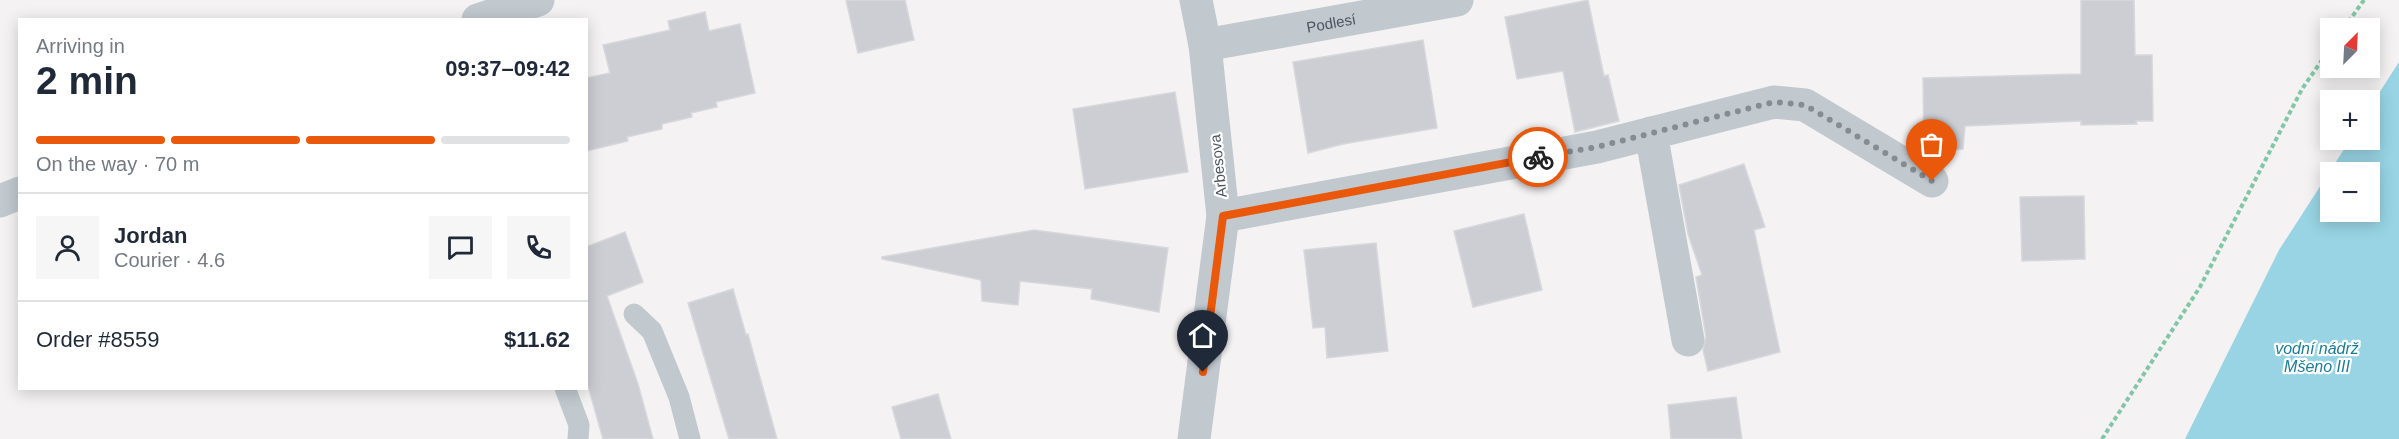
<!DOCTYPE html>
<html lang="en">
<head>
<meta charset="utf-8">
<style>
	:root { --surface:#fff; --page:#f6f6f7; --text:#1f2937; --muted:#747a83; --line:#e0e1e3; --accent:#ea580c }
	body { margin:0; font-family:Arial,sans-serif; background:var(--page); color:var(--text); height:100vh; display:flex; flex-direction:column; font-size:22px; white-space:nowrap }
	* { box-sizing:border-box; margin:0 }
	p { font-size:20px; color:var(--muted) }
	.icon { flex:none; width:33px; height:33px; fill:none; stroke:currentColor; stroke-width:2; stroke-linecap:round; stroke-linejoin:round }
	.map { position:relative; flex:1; overflow:hidden }
	.sheet { position:absolute; left:18px; top:18px; width:570px; height:372px; display:flex; flex-direction:column; background:var(--surface); border-radius:0px; box-shadow:0 3px 15px #0003 }
	.sheet>* { flex:none }
	.needle { width:39px; rotate:24deg }
	.fabs { position:absolute; left:2320px; top:18px; display:grid; gap:12px }
	.fabs a { display:grid; place-items:center; width:60px; height:60px; border-radius:0px; background:var(--surface); box-shadow:0 3px 15px #0003; font-size:30px }
	.pin { position:absolute; display:grid; place-items:center; width:51px; height:51px; color:#fff; margin:-62px -26px; border-radius:50% 50% 50% 0; rotate:-45deg; box-shadow:0 0 6px #0007 }
	.pin .icon { rotate:45deg }
	.courier { position:absolute; display:grid; place-items:center; width:60px; height:60px; margin:-30px; border:4px solid #ea580c; border-radius:50%; background:#fff; color:#222; box-shadow:0 2px 8px #0007 }
	.headline em { font-style:normal; font-weight:800 }
	.headline div { display:flex; flex-direction:column-reverse }
	.headline { display:flex; align-items:center; justify-content:space-between; height:102px; padding:0 18px }
	h1 { font-size:39px; font-weight:800; line-height:45px }
	.bar { display:grid; grid-template-columns:repeat(4,1fr); gap:9px 6px; align-content:center; height:72px; padding:0 18px }
	.bar i { height:8px; border-radius:4px; background:var(--line) }
	.bar .current { background:var(--accent) }
	.bar p { grid-column:span 4 }
	.line { display:flex; align-items:center; gap:15px; padding:0 18px; border-top:2px solid var(--line) }
	.line div { flex:1 }
	.round { display:grid; place-items:center; flex:none; width:63px; height:63px; border-radius:0px; background:var(--page) }
	.map>svg:first-child { display:block }
</style>
</head>
<body>
<div class="map">
<svg width="2399" height="439" viewBox="0 0 2399 439">
	<rect width="100%" height="100%" fill="#f4f2f2"/>
	<!-- water -->
	<path fill="#98d4e4" fill-rule="evenodd" d="M2399,62V439H2185L2279,250L2350,140H2370V107ZM2331,172H2370V212H2331Z"/>
	<!-- building -->
	<g fill="#ccced4" stroke="#d7d8dc" stroke-width="1.5">
		<path d="M846,0H905L914,40L858,53Z"/>
		<path d="M1588,0L1604,76L1608,75L1619,121L1575,132L1563,71L1517,79L1505,17Z"/>
		<path d="M2081,0H2134L2135,55H2152L2153,121H2136L2137,124L2081,125V121L1965,126L1963,149L1924,150L1923,78L2081,74Z"/>
		<path d="M705,12L709,31L740,24L755,93L716,102L717,107L691,113L692,117L662,124V129L627,137L628,141L586,151V78L610,73L603,45L670,30L668,21Z"/>
		<path d="M1423,40L1437,128L1343,144L1308,153L1293,62Z"/>
		<path d="M1175,92L1188,172L1085,189L1073,109Z"/>
		<path d="M1744,164L1765,227L1754,230L1780,352L1708,371L1703,350L1706,337L1696,277L1702,275L1688,234L1679,185Z"/>
		<path d="M2084,196L2085,259L2022,261L2020,197Z"/>
		<path d="M1524,214L1542,290L1473,307L1454,231Z"/>
		<path d="M1034,230L1168,248L1159,312L1091,299L1092,289L1020,281L1018,305L982,301L981,280L882,259V257Z"/>
		<path d="M625,232L643,282L607,296L638,384L653,439H603L586,379V247Z"/>
		<path d="M1376,243L1388,351L1327,358L1325,327L1313,328L1304,250Z"/>
		<path d="M733,289L746,335L748,334L777,439H729L688,303Z"/>
		<path d="M938,394L951,439H901L892,407Z"/>
		<path d="M1736,397L1742,439H1671L1668,405Z"/>
	</g>
	<g fill="none" stroke-linecap="round" stroke-linejoin="round">
		<!-- path -->
		<g stroke="#81c7a5" stroke-width="4" stroke-dasharray="4.5 3" stroke-linecap="butt">
			<path d="M2344,28L2364,0"/>
			<path d="M2102,439L2200,287L2302,89L2331,47"/>
		</g>
		<!-- service -->
		<g stroke="#c1c9cf" stroke-width="21">
			<path d="M634,314L652,331L679,397L690,439"/>
			<path d="M565,388L579,425L578,439"/>
		</g>
		<!-- minor -->
		<g stroke="#c1c9cf" stroke-width="33">
			<path d="M478,20L538,0"/>
			<path id="s1" d="M1205,45L1457,0"/>
			<path d="M1651,133L1688,340"/>
			<path d="M0,201L20,193"/>
			<path d="M1223,216L1597,147L1774,102L1805,105L1932,181"/>
			<path d="M1194,439L1223,216L1205,45L1196,0"/>
		</g>
	</g>
	<g fill="none" stroke-linecap="round" stroke-linejoin="round">
		<!-- done -->
		<path stroke="#868c92" stroke-width="6" stroke-dasharray="0 10.8" d="M1538,157L1597,147L1774,102L1805,105L1932,181"/>
		<!-- route -->
		<path stroke="#ea580c" stroke-width="8" d="M1203,372L1223,216L1538,157"/>
	</g>
	<g text-anchor="middle" dominant-baseline="central" stroke-width="4.5" stroke-linejoin="round" paint-order="stroke">
		<!-- street labels -->
		<g font-size="15" fill="#4b555e" stroke="#fff">
			<text stroke="none"><textPath href="#s1" startOffset="128">Podlesí</textPath></text>
			<text transform="translate(1218 166) rotate(-96)">Arbesova</text>
		</g>
		<!-- water labels -->
		<g font-size="16" font-style="italic" fill="#1a7d9a" stroke="#fff">
			<text x="2317" y="348">vodní nádrž<tspan x="2317" dy="18">Mšeno III</tspan></text>
		</g>
	</g>
</svg>
<div class="fabs">
<a><svg class="needle" viewBox="-14 -14 28 28"><path d="M0-13l5 13h-10z" fill="#e53935"/><path d="M0 13l5-13h-10z" fill="#747a83"/></svg></a>
<a>+</a>
<a>−</a>
</div>
<div class="pin" style="left:1932px;top:181px;background:#ea580c"><svg class="icon" aria-label="bag" viewBox="0 0 24 24"><path d="M5 8h14l-1 12H6zM9 8a3 3 0 0 1 6 0"/></svg></div>
<div class="pin" style="left:1203px;top:372px;background:#1f2937"><svg class="icon" aria-label="home" viewBox="0 0 24 24"><path d="M3 11l9-7 9 7M6 9v11h12V9"/></svg></div>
<div class="courier" style="left:1538px;top:157px"><svg class="icon" aria-label="bike" viewBox="0 0 24 24"><circle cx="6" cy="16" r="4"/><circle cx="18" cy="16" r="4"/><path d="M6 16l4-8h5l3 8M10 8l3 8H6M13 5h3"/></svg></div>
<section class="sheet">
<div class="headline"><div><h1>2 min</h1><p>Arriving in</p></div><em>09:37–09:42</em></div>
<div class="bar"><i class="current"></i><i class="current"></i><i class="current"></i><i></i><p>On the way · 70 m</p></div>
<div class="line" style="height:108px"><a class="round"><svg class="icon" aria-label="person" viewBox="0 0 24 24"><circle cx="12" cy="8" r="4"/><path d="M4 21q1-7 8-7t8 7"/></svg></a><div><b>Jordan</b><p>Courier · 4.6</p></div><a class="round"><svg class="icon" aria-label="chat" viewBox="0 0 24 24"><path d="M4 5h16v11H9l-5 4z"/></svg></a><a class="round"><svg class="icon" aria-label="phone" viewBox="0 0 24 24"><path d="M5 4h4l2 5-3 2q2 4 5 5l2-3 5 2v4C11 20 4 13 5 4z"/></svg></a></div>
<div class="line" style="height:78px"><div>Order #8559</div><b>$11.62</b></div>
</section>
</div>
</body>
</html>
